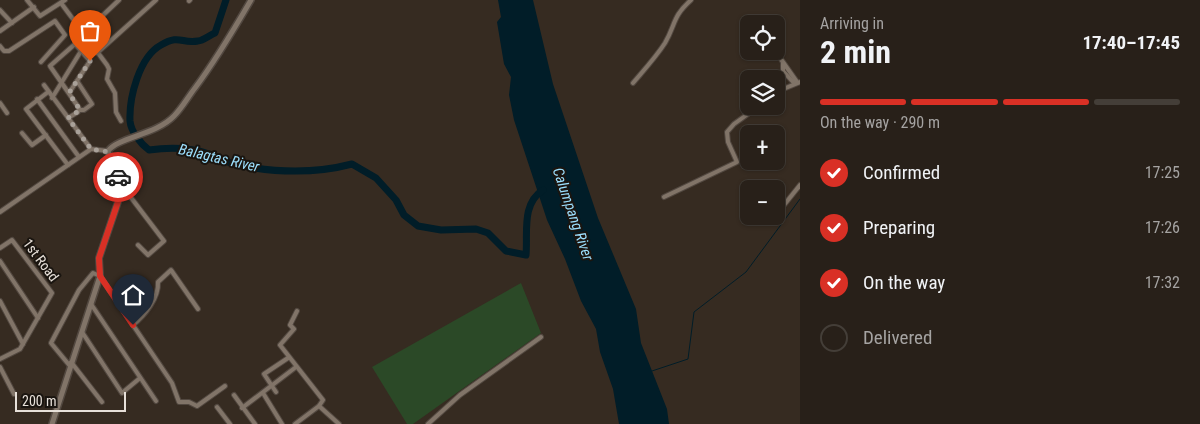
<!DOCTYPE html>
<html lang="en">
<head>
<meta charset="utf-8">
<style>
	:root { --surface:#282019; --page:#342d26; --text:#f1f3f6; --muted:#a5a3a2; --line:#443e38; --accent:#d93025 }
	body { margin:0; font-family:"Roboto Condensed",sans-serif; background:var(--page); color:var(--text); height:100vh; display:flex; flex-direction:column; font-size:19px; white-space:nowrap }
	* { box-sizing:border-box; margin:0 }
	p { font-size:16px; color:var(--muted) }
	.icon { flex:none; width:28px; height:28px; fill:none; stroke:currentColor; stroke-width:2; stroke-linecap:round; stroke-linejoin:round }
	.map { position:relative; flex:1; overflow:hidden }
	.panel { display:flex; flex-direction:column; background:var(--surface); width:400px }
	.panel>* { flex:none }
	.buttons { position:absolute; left:740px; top:15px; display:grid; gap:10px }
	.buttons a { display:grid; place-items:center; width:45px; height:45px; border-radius:8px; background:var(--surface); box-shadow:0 1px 4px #0004,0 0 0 1px var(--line); font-size:25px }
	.scale { position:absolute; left:15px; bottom:12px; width:111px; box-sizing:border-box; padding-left:5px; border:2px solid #e7e0d9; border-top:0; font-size:14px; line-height:18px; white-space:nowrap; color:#e7e0d9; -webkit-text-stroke:4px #1a1510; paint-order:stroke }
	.pin { position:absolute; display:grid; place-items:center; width:42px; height:42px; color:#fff; margin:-51px -21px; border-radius:50% 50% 50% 0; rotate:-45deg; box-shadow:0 0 5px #0007 }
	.pin .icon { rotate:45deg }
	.courier { position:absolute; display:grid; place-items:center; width:50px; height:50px; margin:-25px; border:4px solid #d93025; border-radius:50%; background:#fff; color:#222; box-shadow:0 1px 6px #0007 }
	.head em { font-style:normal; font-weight:700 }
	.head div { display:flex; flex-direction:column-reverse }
	.head { display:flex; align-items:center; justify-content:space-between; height:85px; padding:0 20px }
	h1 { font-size:32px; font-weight:700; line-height:38px }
	.bar { display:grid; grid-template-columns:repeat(4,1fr); gap:8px 5px; align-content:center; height:60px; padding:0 20px }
	.bar i { height:6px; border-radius:4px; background:var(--line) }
	.bar .active { background:var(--accent) }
	.bar p { grid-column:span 4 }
	ol { padding:0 20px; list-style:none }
	li { display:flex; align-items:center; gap:15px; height:55px }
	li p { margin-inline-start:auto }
	li .icon { padding:5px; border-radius:50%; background:var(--accent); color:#fff; stroke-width:4 }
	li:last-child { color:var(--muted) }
	li i { width:28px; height:28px; border:2px solid var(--line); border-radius:50% }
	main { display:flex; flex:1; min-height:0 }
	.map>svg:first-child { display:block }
</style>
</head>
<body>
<main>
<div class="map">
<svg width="800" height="424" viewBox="0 0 800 424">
	<rect width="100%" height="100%" fill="#362b21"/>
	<!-- green -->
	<path fill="#2b4927" d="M521,283L541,333L413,424H407L372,367Z"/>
	<!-- water -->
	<path fill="#011d28" d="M498,0H533L553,84L598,218L636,309L641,343L667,409L669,424H619L613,389L600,352L596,329L581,301L565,259L547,220L514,120L509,95L511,77L504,64L497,22L501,17Z"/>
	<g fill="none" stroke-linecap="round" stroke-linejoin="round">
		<!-- stream -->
		<path stroke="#011d28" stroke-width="1" d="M652,371L688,359L694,312L746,272L800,199"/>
		<!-- river -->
		<path stroke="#011d28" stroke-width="7" d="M226,0L215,33C210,35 203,41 198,41C181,44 180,34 161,45C139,57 129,98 130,121C131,132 141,144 149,150C170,147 189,147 209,154C219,158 228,163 238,165C277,173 314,174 352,164L376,178L396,200L404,215L418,226L441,230L476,229L488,233L506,251L526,255C528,233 521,204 543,190"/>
		<!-- minor casing -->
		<g stroke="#524840" stroke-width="6">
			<g id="minor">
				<path d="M27,0L40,16L65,0"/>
				<path d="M189,1L190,0"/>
				<path d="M61,3L107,65L109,69L107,79L115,93L116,112L121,121"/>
				<path d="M0,10L12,23"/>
				<path d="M0,31L34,7"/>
				<path d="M83,34L119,0"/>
				<path d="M0,46L4,51H9L55,21L65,35L41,62"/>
				<path d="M97,53L156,0"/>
				<path d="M778,55L797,82"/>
				<path d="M783,63V71L794,83"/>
				<path d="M77,81L92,104L84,110H80"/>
				<path d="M633,83C644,70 656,57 665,43C676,24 672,17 691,0"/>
				<path d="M44,85L91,149L108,151"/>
				<path d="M48,92L26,109L68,165"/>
				<path d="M776,92L800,82"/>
				<path d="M742,94L749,100"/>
				<path d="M52,98L81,51"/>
				<path d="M37,99L79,157"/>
				<path d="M0,103L7,113"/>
				<path d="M68,118L78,112L79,108L50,66L75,44L90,61L69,93"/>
				<path d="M22,133L32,145L46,135"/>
				<path d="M122,190L126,191L164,241L148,255L138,245"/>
				<path d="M664,197L737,162L728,142L727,132L734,124L759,106"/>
				<path d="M780,210L800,185"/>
				<path d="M0,212L91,149"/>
				<path d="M0,248L12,240L52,293L20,349L0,359"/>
				<path d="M0,261L38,318"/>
				<path d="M0,301L23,344"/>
				<path d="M91,304L156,401"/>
				<path d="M133,325C145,315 159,298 158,282L171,270L198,309"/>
				<path d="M82,332L122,393L140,378"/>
				<path d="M71,362L102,402"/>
				<path d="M70,366L51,343L79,290L93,273L100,276L172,383L179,402H189L197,406L225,386"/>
				<path d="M0,367L14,394"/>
				<path d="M276,392L264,374L288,358"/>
				<path d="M263,393L282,424"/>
				<path d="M234,395L255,424"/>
				<path d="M319,406L339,424"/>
				<path d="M217,407L230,424"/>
				<path d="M242,408L296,367"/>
				<path d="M295,424L319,406L323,400L280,345L294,329L290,325L297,311"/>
				<path d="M428,424L460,395L541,337"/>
			</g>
		</g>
		<!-- tertiary casing -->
		<g stroke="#524840" stroke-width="8">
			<path id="tertiary" d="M52,424L100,276L99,258L122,190L121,182L112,168L108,151C118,137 156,135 174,116C182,108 188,97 195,88C216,60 233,31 251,0"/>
		</g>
		<!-- minor -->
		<use href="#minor" stroke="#817468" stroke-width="4"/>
		<!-- tertiary -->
		<use href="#tertiary" stroke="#817468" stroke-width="5"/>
	</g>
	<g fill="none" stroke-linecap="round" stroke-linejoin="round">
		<!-- done -->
		<path stroke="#a9a199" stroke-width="5" stroke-dasharray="0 9" d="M90,61L69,93L80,110L68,118L91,149L108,152L112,168L118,177"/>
		<!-- route -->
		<path stroke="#d93025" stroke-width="6" d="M118,177L121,182L122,190L99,258L100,276L133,325"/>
	</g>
	<g text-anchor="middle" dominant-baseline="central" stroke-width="4" stroke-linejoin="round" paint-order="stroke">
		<!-- street labels -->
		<g font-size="14" fill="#e7e0d9" stroke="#1a1510">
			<text transform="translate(41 260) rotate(53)">1st Road</text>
		</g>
		<!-- water labels -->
		<g font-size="15" font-style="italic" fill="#9bdefc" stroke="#1a1510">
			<text transform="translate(219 158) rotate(13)">Balagtas River</text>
			<text transform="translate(573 214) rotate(71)">Calumpang River</text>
		</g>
	</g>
</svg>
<div class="buttons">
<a><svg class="icon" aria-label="locate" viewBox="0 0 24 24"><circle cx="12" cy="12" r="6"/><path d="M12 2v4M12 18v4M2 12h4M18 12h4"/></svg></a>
<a><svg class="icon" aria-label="layers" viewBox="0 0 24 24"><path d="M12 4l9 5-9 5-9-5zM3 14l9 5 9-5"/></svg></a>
<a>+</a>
<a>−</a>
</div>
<div class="scale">200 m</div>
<div class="pin" style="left:90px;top:61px;background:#ea580c"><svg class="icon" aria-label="bag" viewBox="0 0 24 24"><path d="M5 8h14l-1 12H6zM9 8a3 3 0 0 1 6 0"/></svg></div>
<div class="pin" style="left:133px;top:325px;background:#1f2937"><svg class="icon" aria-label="home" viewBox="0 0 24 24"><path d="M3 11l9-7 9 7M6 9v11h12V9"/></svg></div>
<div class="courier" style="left:118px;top:177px"><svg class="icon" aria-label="car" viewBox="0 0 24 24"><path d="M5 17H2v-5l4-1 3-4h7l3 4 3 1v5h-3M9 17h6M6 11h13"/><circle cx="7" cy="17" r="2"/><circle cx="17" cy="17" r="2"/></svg></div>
</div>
<section class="panel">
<div class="head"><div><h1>2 min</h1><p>Arriving in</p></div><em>17:40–17:45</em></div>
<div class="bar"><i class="active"></i><i class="active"></i><i class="active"></i><i></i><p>On the way · 290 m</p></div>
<ol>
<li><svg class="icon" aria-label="check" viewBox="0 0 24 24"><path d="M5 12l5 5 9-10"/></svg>Confirmed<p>17:25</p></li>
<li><svg class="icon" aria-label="check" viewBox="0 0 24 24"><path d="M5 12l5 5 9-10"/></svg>Preparing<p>17:26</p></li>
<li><svg class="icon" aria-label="check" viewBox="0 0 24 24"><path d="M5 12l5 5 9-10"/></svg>On the way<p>17:32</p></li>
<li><i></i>Delivered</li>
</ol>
</section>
</main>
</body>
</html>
